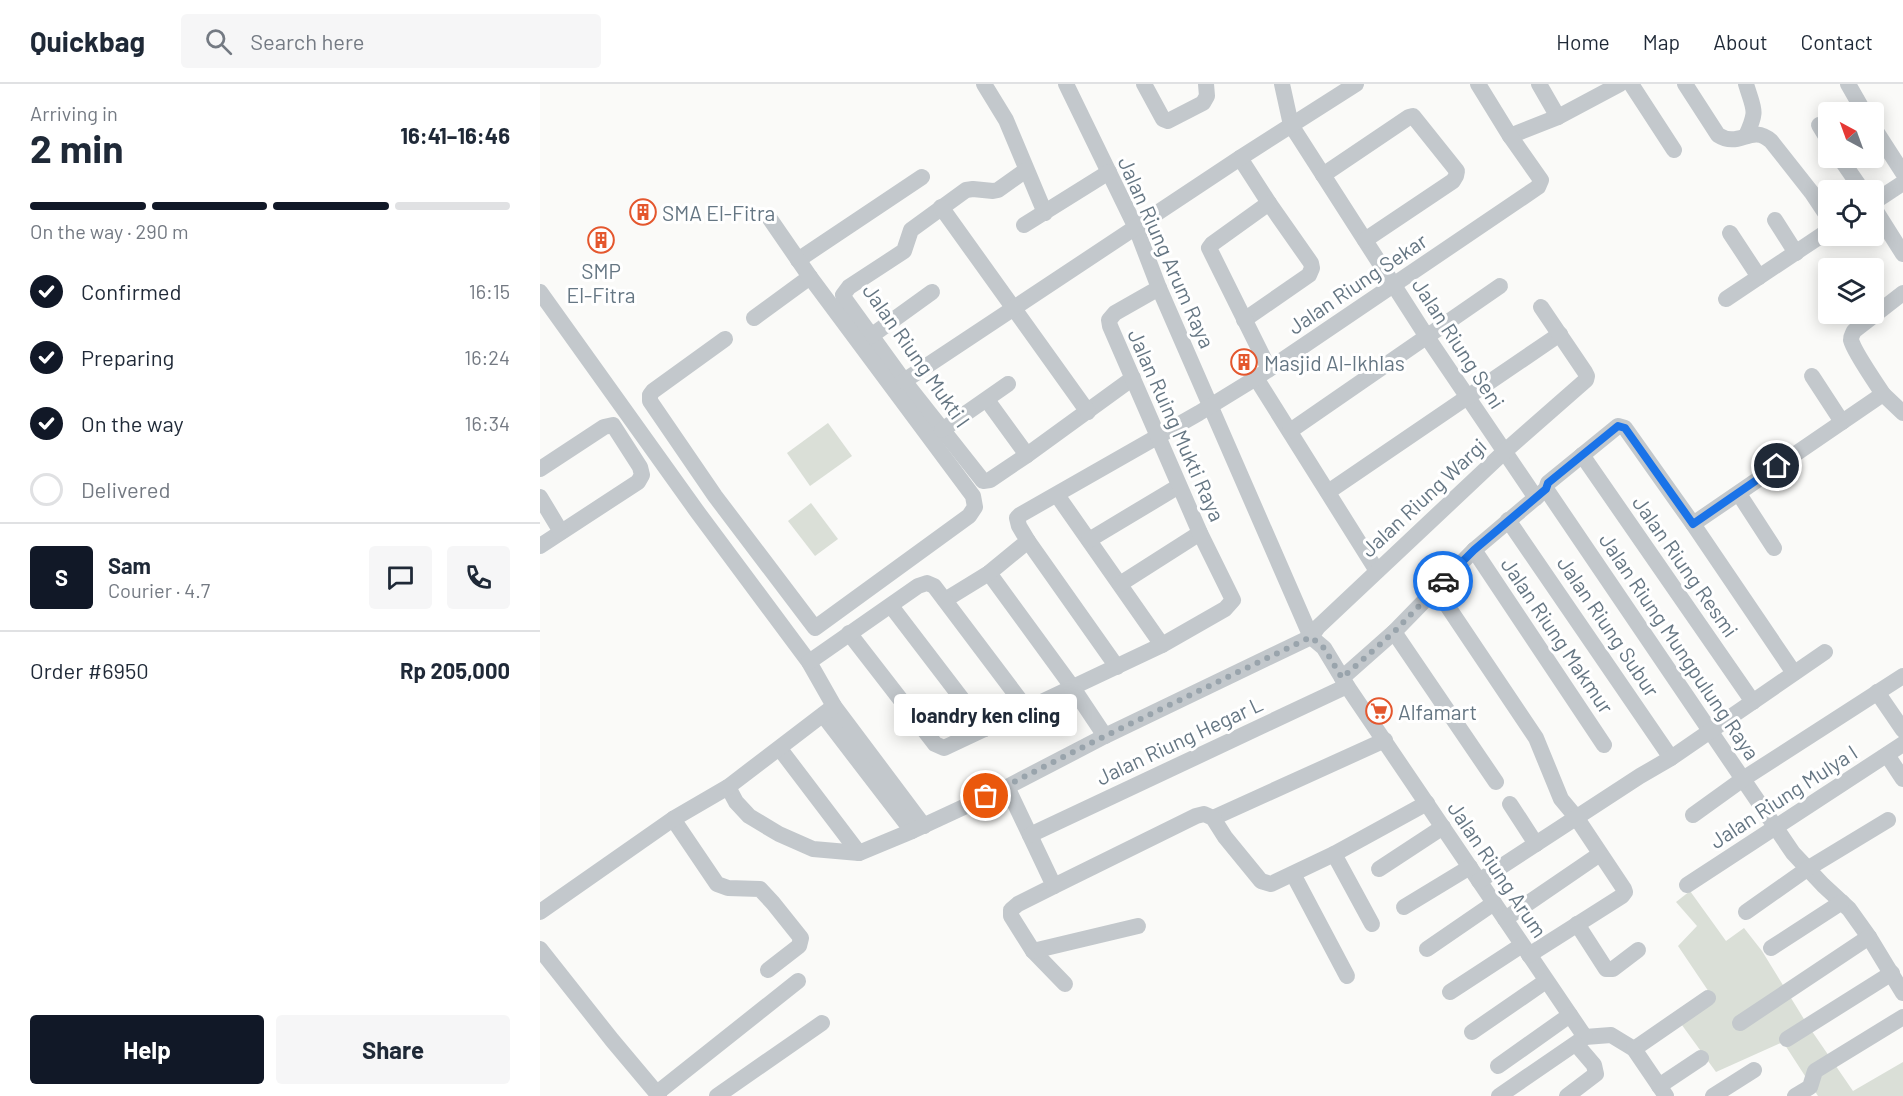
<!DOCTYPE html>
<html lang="en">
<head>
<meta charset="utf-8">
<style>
	:root { --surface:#fff; --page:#f6f6f7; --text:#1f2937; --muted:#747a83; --line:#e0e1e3; --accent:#111827 }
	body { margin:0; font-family:Barlow,sans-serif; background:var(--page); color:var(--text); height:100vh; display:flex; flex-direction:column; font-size:22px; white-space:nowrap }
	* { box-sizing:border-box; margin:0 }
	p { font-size:20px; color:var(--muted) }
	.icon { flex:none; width:33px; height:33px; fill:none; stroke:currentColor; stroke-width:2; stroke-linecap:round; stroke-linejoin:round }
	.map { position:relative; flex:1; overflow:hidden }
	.drawer { display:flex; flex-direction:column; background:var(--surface); width:540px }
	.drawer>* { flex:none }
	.needle { width:39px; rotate:319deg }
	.buttons { position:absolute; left:1278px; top:18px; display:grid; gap:12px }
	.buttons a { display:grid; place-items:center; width:66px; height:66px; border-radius:6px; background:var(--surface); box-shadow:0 3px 15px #0003; font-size:30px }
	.pin { position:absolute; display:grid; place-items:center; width:51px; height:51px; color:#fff; margin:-26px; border:3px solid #fff; border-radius:50%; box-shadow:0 2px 6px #0007 }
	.courier { position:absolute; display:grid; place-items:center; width:60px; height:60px; margin:-30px; border:4px solid #1a73e8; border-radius:50%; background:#fff; color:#222; box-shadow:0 2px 8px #0007 }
	.bubble { position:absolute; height:42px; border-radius:6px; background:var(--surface); box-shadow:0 3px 15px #0003; font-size:20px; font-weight:700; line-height:42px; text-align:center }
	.head em { font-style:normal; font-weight:700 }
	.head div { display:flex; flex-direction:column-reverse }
	.head { display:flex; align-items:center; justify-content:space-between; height:102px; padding:0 30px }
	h1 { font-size:39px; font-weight:700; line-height:45px }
	.bar { display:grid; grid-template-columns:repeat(4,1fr); gap:9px 6px; align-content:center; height:72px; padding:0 30px }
	.bar i { height:8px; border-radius:4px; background:var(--line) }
	.bar .on { background:var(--accent) }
	.bar p { grid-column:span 4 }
	.line { display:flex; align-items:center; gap:15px; padding:0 30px; border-top:2px solid var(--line) }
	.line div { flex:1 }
	.round { display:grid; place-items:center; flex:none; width:63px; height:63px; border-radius:6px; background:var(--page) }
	ol { padding:0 30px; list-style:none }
	li { display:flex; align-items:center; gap:18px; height:66px }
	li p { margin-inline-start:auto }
	li .icon { padding:6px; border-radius:50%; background:var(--accent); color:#fff; stroke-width:4 }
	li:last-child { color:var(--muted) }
	li i { width:33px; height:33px; border:3px solid var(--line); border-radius:50% }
	.action { display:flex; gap:12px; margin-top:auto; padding:12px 30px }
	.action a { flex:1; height:69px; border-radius:6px; background:var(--accent); color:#fff; font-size:24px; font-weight:700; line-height:69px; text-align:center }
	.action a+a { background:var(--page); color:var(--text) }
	header { display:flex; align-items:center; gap:36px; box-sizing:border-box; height:84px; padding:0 30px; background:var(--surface); border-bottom:2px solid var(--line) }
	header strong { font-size:28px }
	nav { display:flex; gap:33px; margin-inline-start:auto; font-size:21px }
	.search { width:420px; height:54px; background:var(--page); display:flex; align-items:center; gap:15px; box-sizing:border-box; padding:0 21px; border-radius:6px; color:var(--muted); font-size:22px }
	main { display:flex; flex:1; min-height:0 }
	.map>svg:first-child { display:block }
</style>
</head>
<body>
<header>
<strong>Quickbag</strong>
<div class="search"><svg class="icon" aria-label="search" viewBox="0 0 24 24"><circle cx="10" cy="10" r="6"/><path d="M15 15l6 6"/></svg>Search here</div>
<nav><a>Home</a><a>Map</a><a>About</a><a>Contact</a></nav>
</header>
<main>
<section class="drawer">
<div class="head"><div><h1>2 min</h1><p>Arriving in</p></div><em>16:41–16:46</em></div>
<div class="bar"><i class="on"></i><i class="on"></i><i class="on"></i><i></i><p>On the way · 290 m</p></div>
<ol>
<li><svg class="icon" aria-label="check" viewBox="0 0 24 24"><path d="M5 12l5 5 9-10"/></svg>Confirmed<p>16:15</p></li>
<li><svg class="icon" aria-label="check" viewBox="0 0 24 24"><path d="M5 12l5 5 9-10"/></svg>Preparing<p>16:24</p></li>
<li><svg class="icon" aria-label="check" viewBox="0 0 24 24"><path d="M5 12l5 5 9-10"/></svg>On the way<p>16:34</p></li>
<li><i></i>Delivered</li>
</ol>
<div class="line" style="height:108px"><b class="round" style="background:var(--accent);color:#fff">S</b><div><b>Sam</b><p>Courier · 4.7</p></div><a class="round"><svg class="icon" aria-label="chat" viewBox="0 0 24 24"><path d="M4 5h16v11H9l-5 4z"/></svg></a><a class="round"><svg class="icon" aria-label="phone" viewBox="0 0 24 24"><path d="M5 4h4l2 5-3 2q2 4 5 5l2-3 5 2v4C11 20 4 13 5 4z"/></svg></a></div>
<div class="line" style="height:78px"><div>Order #6950</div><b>Rp 205,000</b></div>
<div class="action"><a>Help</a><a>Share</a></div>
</section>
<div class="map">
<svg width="1363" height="1012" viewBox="0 0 1363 1012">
	<rect width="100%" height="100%" fill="#fafaf8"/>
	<!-- green -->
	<g fill="#dadfd7">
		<path d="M288,339L312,372L270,402L247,369Z"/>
		<path d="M271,419L298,455L275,472L248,437Z"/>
		<path d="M1150,807L1186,857L1204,844L1222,867L1267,940L1313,1007L1363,978V1012H1278L1243,958L1176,988L1139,937L1173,914L1138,862L1157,842L1136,818Z"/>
	</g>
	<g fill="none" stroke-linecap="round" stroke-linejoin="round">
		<!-- minor -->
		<g stroke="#c3c8cc" stroke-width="16">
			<path d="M444,0L466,36L505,129"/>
			<path d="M526,0L596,144L619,204L771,553L784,564L807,602L1045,953L1071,951L1094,965L1126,1012"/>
			<path d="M604,0L623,35L628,37L663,19L667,12L666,0"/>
			<path d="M742,0L751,41L887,253L996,414"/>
			<path d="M999,0L1018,33"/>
			<path d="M1091,0L1134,66"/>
			<path d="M1145,0L1178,51C1200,65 1211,39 1231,57L1272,109L1288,133"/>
			<path d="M1308,0L1324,28"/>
			<path d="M1279,41L1288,56"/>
			<path d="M1334,44L1363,89"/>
			<path d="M970,52L1018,33L1080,0"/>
			<path d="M1206,52C1218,25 1214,27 1206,0"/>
			<path d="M700,74L729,119L771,179L772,184L769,191L704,236"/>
			<path d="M1300,74L1322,106"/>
			<path d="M486,86L458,106L453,107L433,105L426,106L371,146L364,167L309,203L303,211L304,214L364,297L443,397L450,396L487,371L593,294"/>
			<path d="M783,91L869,33L873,32L917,87L916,92L913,97L825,156"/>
			<path d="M1334,118L1363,99"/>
			<path d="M729,119L672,160L669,164L729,285"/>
			<path d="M401,123L548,328"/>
			<path d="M1334,124L1363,170"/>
			<path d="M1235,136L1256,169"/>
			<path d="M484,141L569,88"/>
			<path d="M1190,149L1219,193"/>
			<path d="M258,176L382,93"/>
			<path d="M0,208L156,426L269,578L294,622L384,742"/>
			<path d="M1186,215L1288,147"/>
			<path d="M214,234L270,193"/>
			<path d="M331,252L392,208"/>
			<path d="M185,255L113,307L110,311V317L175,412L275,544L429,432L435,423L433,412L270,193L230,135"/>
			<path d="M1272,292L1302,338"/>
			<path d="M716,294L837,487"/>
			<path d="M364,297L700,74L816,0"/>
			<path d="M1343,310C1336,299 1314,268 1311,256C1311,252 1312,251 1314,247L1363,209"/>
			<path d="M447,316L487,371"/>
			<path d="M402,346L468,300"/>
			<path d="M750,347L960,202"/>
			<path d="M1042,371L1213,618"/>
			<path d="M0,385L64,343L73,341L100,383L102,391L98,398L0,462"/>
			<path d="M1006,405L1253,769L1283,801L1309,825L1329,853L1363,909"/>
			<path d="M788,408L1020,250"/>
			<path d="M1199,410L1234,464"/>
			<path d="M517,411L622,561"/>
			<path d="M0,413L21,448"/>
			<path d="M968,436L1131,674"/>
			<path d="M1153,440L1343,310L1363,329"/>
			<path d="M549,456L639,402"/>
			<path d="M488,457L577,583"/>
			<path d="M934,466L1064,661"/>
			<path d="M449,489L533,604L565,652"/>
			<path d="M580,500L660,449"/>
			<path d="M896,505L996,654L1021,715L1036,733L1084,805L1085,808L1082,812L989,871"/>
			<path d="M405,516L449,489L488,457L479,442L477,434L480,431L659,329L716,294L998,103L1001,96L970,52L938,0"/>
			<path d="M351,522L445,645"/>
			<path d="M854,548L956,698"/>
			<path d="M309,549L395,660L404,664L622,561L685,525L693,516L660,449L570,242L569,236L575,229L619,204"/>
			<path d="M269,578L378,502L387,499L394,502L486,624"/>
			<path d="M802,594L854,548L934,466L1006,405L1008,399L1078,342L1085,344L1153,440L1254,589"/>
			<path d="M1337,608L1363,646"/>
			<path d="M283,631L372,747"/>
			<path d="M240,665L319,769"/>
			<path d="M1347,671L1363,695"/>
			<path d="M188,703L196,718L209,732L239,750L273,765L319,769L372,747L467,703L565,652L771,553L778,543L964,368L1046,296L1047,292L1045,288L1001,223"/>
			<path d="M467,703L514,802L478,820L471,826V832L493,867L525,900"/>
			<path d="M970,720L996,760"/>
			<path d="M1153,731L1203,695L1363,592"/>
			<path d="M673,734L845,656"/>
			<path d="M133,735L177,800L188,804L220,805L233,819L261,854L259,862L228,886"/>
			<path d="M490,751L807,602"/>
			<path d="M794,770L832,840"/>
			<path d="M839,785L903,743"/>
			<path d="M753,790L807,892"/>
			<path d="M939,797L1100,692L1131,674L1285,568"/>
			<path d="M1147,801L1363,660"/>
			<path d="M514,802L656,732L664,730L673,734L685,753L721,797L731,800L794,770L887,719"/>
			<path d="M864,823L930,783"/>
			<path d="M0,828L133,735L188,703L294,622"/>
			<path d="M1206,828L1267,785L1348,736"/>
			<path d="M965,835L1060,770"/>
			<path d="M1037,840L1066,885H1073L1098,866"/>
			<path d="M1231,864L1302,818"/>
			<path d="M0,865L72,956L119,1012"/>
			<path d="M887,865L954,819"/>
			<path d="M493,867L598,842"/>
			<path d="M910,908L982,861"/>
			<path d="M1200,939L1329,853"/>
			<path d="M932,948L1006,897"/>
			<path d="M1247,955L1352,889"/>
			<path d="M1094,965L1168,914"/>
			<path d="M958,982L1030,931"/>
			<path d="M1119,1002L1161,974"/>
			<path d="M117,1009L258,897"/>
			<path d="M177,1012L282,939"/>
			<path d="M959,1012L1045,953"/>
			<path d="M1027,1012L1056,990L1054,981L1036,960"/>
			<path d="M1173,1012L1214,986"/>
			<path d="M1255,1012L1270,1003L1275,987L1363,933"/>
		</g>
	</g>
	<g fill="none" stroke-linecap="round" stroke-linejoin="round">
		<!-- done -->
		<path stroke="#99a4ac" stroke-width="6" stroke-dasharray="0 10.8" d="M446,712L565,652L771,553L784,564L802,594L854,548L903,497"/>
		<!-- route -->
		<path stroke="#1a73e8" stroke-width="8" d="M903,497L934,466L1006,405L1008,399L1078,342L1085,344L1153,440L1237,382"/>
	</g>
	<!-- icons -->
	<defs>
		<g id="building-ring" transform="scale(1.35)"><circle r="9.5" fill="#fff" stroke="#e4572e" stroke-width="1.5"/><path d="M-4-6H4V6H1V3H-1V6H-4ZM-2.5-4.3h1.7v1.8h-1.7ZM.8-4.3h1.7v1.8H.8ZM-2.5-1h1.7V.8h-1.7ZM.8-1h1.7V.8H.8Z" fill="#e4572e"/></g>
		<g id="supermarket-ring" transform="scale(1.35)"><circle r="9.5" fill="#fff" stroke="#e4572e" stroke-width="1.5"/><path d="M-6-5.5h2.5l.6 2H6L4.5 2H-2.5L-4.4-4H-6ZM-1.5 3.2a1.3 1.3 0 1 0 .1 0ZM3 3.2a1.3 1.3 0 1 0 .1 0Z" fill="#e4572e"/></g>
	</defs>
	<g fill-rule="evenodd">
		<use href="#building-ring" x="103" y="128"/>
		<use href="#building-ring" x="61" y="156"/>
		<use href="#building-ring" x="704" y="278"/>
		<use href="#supermarket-ring" x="839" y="627"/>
	</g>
	<g text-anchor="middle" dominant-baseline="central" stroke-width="6" stroke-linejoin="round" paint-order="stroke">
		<!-- poi labels -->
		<g font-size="21" fill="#657683" stroke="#fff" text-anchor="start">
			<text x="122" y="128">SMA El-Fitra</text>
			<text x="61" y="186" text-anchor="middle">SMP<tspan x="61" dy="24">El-Fitra</tspan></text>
			<text x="724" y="278">Masjid Al-Ikhlas</text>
			<text x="858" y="627">Alfamart</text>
		</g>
		<!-- street labels -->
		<g font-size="21" fill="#657683" stroke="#fff">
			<text transform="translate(627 168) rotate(66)">Jalan Riung Arum Raya</text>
			<text transform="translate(817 199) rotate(-34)">Jalan Riung Sekar</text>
			<text transform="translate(919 259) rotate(57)">Jalan Riung Seni</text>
			<text transform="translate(377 271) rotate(55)">Jalan Riung Mukti I</text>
			<text transform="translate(637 341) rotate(66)">Jalan Ruing Mukti Raya</text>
			<text transform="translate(883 413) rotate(-43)">Jalan Riung Wargi</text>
			<text transform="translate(1146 482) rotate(55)">Jalan Riung Resmi</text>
			<text transform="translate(1069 542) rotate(56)">Jalan Riung Subur</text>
			<text transform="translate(1018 551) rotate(56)">Jalan Riung Makmur</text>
			<text transform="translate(1140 562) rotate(56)">Jalan Riung Mungpulung Raya</text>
			<text transform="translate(639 656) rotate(-25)">Jalan Riung Hegar L</text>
			<text transform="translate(1243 712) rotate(-33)">Jalan Riung Mulya I</text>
			<text transform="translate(958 785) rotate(56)">Jalan Riung Arum</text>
		</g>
	</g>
</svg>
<div class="buttons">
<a><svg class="needle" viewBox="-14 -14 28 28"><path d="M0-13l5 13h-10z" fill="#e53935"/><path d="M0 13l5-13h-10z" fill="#747a83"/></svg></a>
<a><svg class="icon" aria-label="locate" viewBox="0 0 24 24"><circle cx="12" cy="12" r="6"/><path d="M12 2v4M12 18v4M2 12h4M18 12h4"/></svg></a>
<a><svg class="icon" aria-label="layers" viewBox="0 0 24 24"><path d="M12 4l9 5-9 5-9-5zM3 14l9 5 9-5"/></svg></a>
</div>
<div class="pin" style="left:446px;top:712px;background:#ea580c"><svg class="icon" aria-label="bag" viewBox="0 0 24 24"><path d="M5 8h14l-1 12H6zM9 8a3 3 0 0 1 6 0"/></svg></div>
<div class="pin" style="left:1237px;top:382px;background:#1f2937"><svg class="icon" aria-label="home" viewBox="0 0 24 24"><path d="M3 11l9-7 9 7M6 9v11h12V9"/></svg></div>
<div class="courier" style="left:903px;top:497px"><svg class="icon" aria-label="car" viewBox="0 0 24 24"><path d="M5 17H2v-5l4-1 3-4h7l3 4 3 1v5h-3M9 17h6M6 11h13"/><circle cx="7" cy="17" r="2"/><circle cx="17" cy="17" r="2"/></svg></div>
<div class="bubble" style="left:354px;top:610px;width:183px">loandry ken cling</div>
</div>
</main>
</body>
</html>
